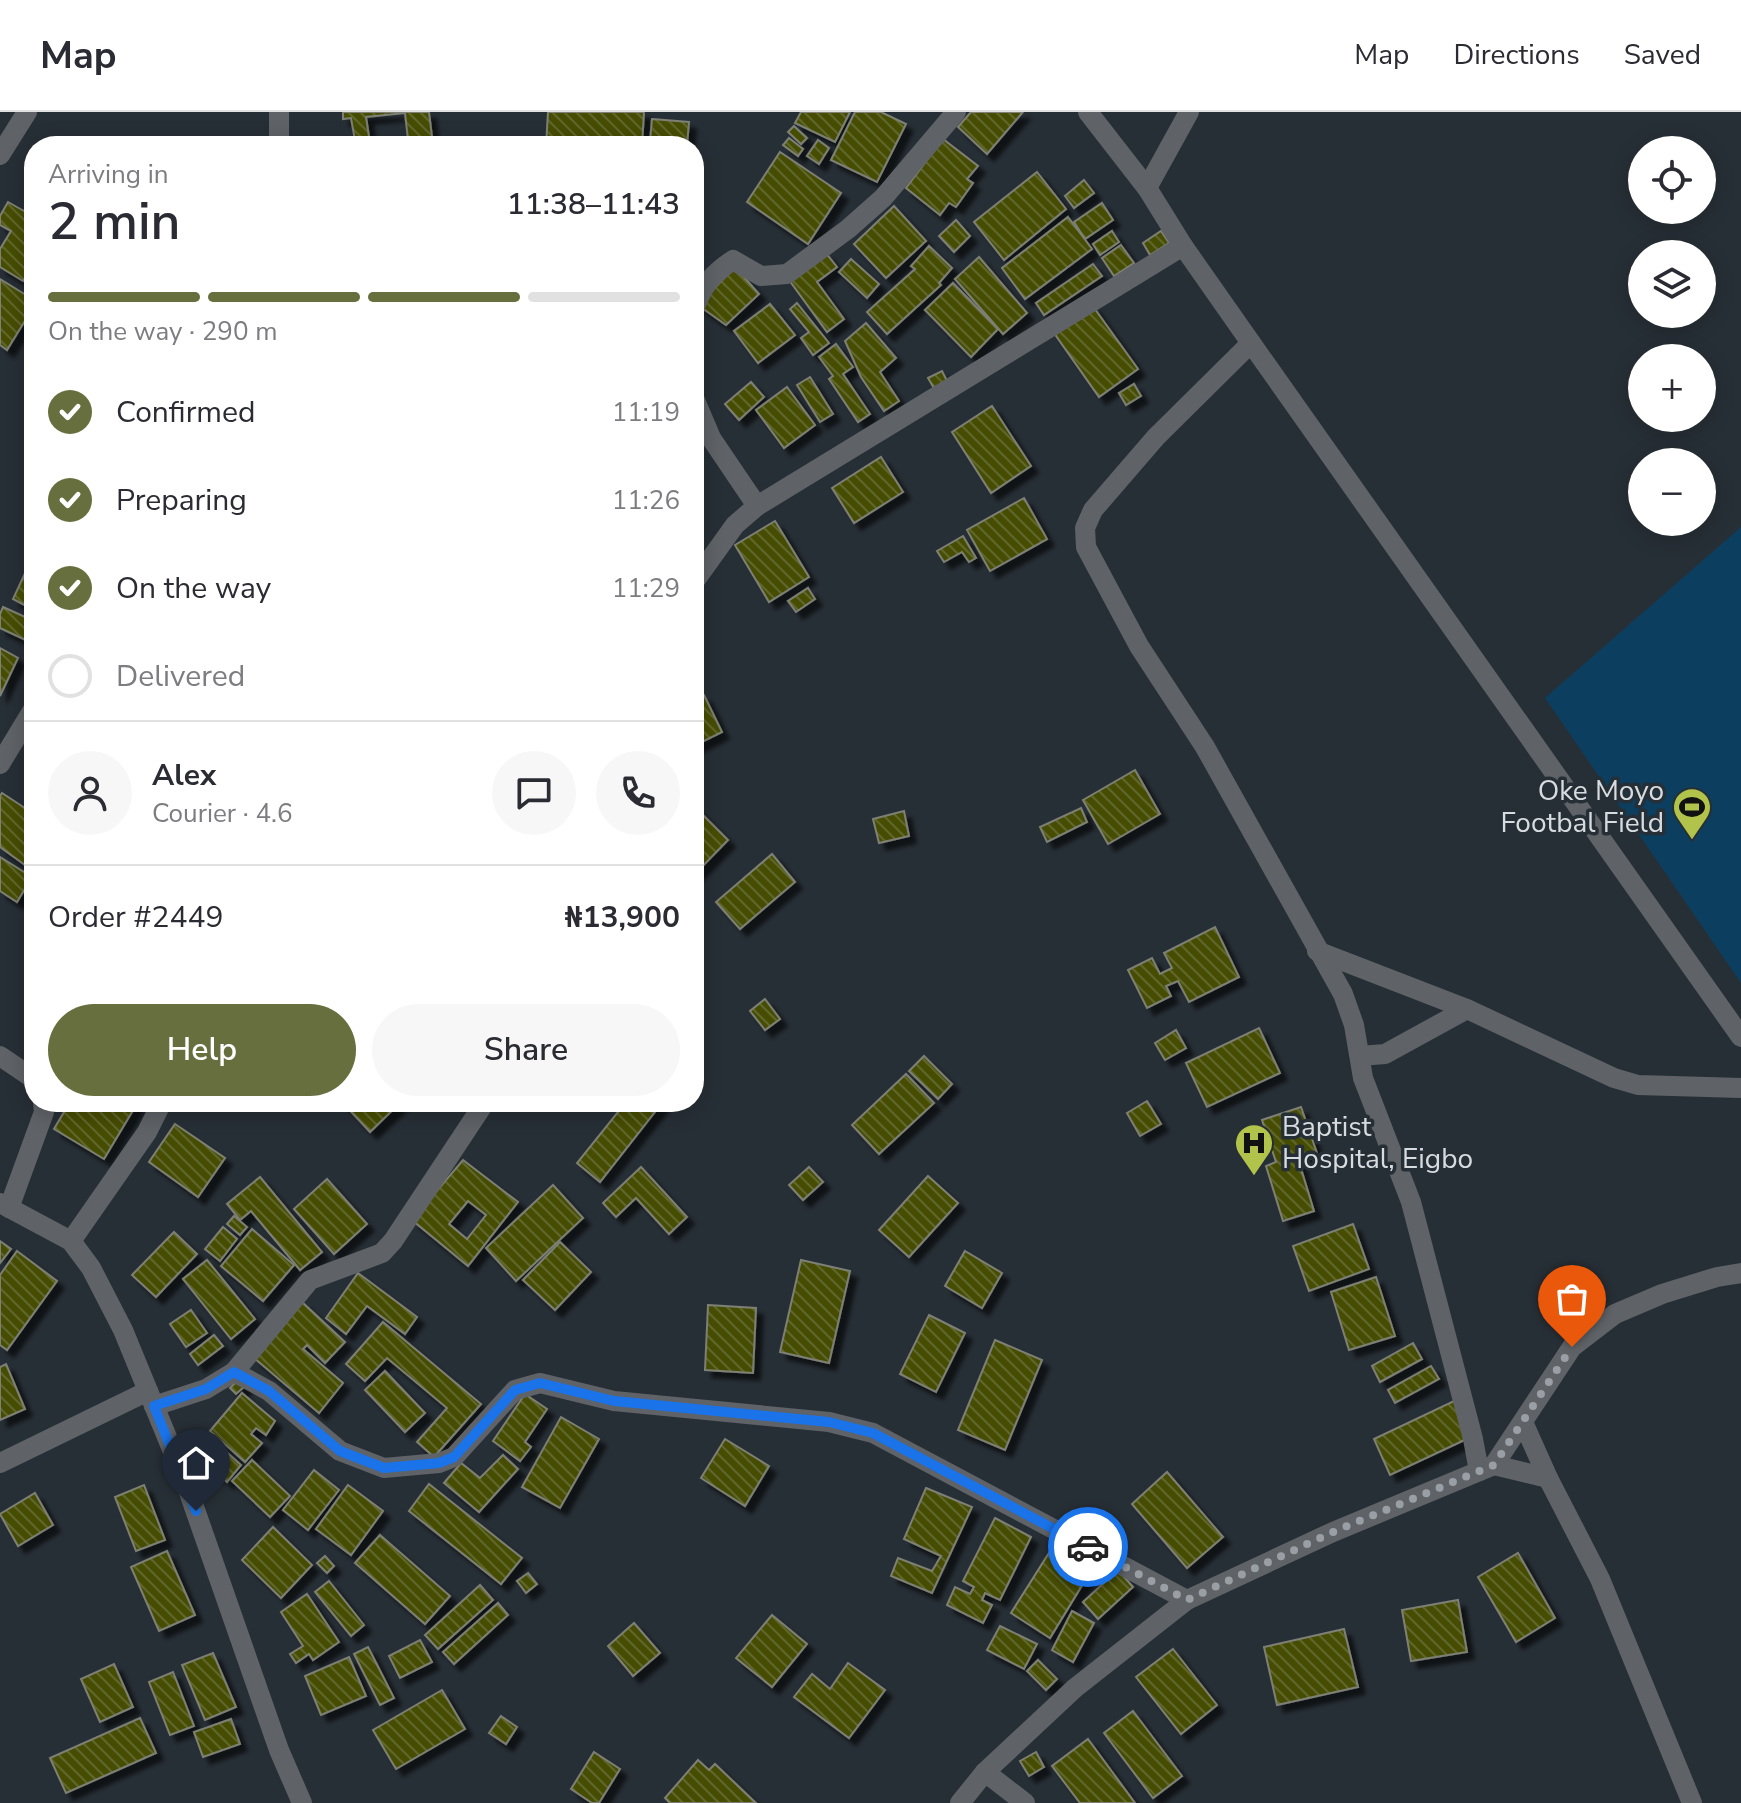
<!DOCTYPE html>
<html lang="en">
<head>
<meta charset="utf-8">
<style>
	:root { --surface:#fff; --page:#f7f7f7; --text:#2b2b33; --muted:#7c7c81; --line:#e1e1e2; --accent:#686f3e }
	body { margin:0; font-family:"Nunito Sans",sans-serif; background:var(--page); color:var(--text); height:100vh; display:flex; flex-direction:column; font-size:30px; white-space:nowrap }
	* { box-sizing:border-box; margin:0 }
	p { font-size:26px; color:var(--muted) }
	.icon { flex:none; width:44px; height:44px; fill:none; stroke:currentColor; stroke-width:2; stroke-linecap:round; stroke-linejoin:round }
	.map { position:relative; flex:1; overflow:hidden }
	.drawer { position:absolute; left:24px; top:24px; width:680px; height:976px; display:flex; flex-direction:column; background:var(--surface); border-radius:32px; box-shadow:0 4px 20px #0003 }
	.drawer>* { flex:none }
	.tools { position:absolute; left:1628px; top:24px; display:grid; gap:16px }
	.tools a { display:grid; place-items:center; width:88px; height:88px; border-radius:50%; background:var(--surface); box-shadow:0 4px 20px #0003; font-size:40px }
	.pin { position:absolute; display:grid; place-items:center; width:68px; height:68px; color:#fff; margin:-82px -34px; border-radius:50% 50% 50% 0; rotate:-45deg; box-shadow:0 0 8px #0007 }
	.pin .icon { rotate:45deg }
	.courier { position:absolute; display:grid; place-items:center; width:80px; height:80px; margin:-40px; border:6px solid #1a73e8; border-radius:50%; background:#fff; color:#222; box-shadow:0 2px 10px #0007 }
	.headline em { font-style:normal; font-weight:600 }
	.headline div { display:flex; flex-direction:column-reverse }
	.headline { display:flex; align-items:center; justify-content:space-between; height:136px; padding:0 24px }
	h1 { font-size:52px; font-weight:600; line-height:60px }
	.bar { display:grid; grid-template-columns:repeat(4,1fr); gap:12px 8px; align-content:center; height:96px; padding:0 24px }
	.bar i { height:10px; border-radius:6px; background:var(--line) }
	.bar .on { background:var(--accent) }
	.bar p { grid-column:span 4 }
	.line { display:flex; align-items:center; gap:20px; padding:0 24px; border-top:2px solid var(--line) }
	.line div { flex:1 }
	.round { display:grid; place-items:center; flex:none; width:84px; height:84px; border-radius:42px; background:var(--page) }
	ol { padding:0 24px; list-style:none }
	li { display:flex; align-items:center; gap:24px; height:88px }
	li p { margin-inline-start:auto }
	li .icon { padding:8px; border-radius:50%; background:var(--accent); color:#fff; stroke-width:4 }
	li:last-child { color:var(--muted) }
	li i { width:44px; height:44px; border:4px solid var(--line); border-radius:50% }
	.cta { display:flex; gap:16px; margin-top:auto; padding:16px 24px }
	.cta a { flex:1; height:92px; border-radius:48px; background:var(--accent); color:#fff; font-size:32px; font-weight:600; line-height:92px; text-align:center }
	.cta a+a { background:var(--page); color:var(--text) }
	header { display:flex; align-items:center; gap:48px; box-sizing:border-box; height:112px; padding:0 40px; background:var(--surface); border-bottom:2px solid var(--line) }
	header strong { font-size:38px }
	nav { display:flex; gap:44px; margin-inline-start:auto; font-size:28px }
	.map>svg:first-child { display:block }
</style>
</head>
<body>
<header>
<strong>Map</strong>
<nav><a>Map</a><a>Directions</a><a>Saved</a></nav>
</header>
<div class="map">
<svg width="1741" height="1691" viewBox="0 0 1741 1691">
	<defs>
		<pattern id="building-back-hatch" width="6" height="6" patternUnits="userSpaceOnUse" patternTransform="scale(2)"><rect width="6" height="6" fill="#464e05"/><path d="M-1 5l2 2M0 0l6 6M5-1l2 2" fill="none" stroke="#606729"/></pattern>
		<filter id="shadow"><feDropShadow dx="7" dy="7" stdDeviation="2" flood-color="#0009"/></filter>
	</defs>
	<rect width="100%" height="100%" fill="#272f36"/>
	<!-- grass -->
	<path fill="#0c3e5f" d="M1741,415V871L1545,586Z"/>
	<!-- building -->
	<g fill="url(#building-back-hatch)" stroke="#7e8075" stroke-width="2" fill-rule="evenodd" filter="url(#shadow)">
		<path d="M343,0H429L432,25L408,28L405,1L366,5L370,31L356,34L351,6L343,7Z"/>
		<path d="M548,0H644L642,34H546Z"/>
		<path d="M801,0H850L835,30L795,11Z"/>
		<path d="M855,0H881L906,12L877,70L831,48Z"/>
		<path d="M971,0H1023L987,42L958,15Z"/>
		<path d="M652,7L689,10L687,33L650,30Z"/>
		<path d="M794,14L807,26L801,32L788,20Z"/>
		<path d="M789,26L803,37L798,44L783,33Z"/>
		<path d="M943,27L978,54L967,67L973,71L956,95L949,91L940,103L906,76Z"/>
		<path d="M818,28L829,36L819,52L807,44Z"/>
		<path d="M780,40L841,81L808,132L747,90Z"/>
		<path d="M1037,60L1066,97L1004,148L974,110Z"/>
		<path d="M1084,68L1094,81L1074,96L1065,84Z"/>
		<path d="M34,84V151L23,169L0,155V137L11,119L0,113V104L8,90L24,99Z"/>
		<path d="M1102,91L1113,108L1085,127L1074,110Z"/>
		<path d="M894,94L926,129L886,166L854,132Z"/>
		<path d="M1068,105L1092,137L1025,187L1002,156Z"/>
		<path d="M956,108L970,124L954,140L939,124Z"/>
		<path d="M1112,119L1119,130L1100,143L1093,132Z"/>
		<path d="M1161,119L1169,131L1150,143L1143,131Z"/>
		<path d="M1121,133L1134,151L1114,164L1102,146Z"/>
		<path d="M929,134L952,156L939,171L941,173L887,222L867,200L915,157L911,154Z"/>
		<path d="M826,141L837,155L817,170L844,207L827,220L789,168Z"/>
		<path d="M979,145L1027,201L1003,222L955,167Z"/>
		<path d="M851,147L879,172L867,186L839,160Z"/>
		<path d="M1093,152L1102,164L1044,203L1036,191Z"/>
		<path d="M735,155L759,182L726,213L698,193Z"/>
		<path d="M0,167L34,188V194L7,238L0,233Z"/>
		<path d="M953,171L998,217L971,245L925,198Z"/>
		<path d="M797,191L829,231L813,243L801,226L809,220L790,197Z"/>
		<path d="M770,192L795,223L758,251L734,219Z"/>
		<path d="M1092,193L1138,257L1099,285L1054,221Z"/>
		<path d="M866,211L896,246L880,260L899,289L884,299L861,265L845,229Z"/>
		<path d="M836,232L853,255L843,262L870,302L858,310L829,267L833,264L819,245Z"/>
		<path d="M942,259L948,271L935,278L928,266Z"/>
		<path d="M810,265L833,302L820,310L797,273Z"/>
		<path d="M751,270L764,285L739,308L725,292Z"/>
		<path d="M1134,272L1141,284L1126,293L1119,281Z"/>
		<path d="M787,275L815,313L784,336L756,298Z"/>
		<path d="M992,294L1031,354L991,381L952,320Z"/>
		<path d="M881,345L903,380L854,411L832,376Z"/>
		<path d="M1024,386L1047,427L990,459L967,418Z"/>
		<path d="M775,409L809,465L769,490L735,433Z"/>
		<path d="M963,424L976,446L969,450L962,440L944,450L937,439Z"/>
		<path d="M34,442V498L13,487Z"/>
		<path d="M808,476L815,487L796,500L788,489Z"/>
		<path d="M3,495L34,509V532L0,516V502Z"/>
		<path d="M0,536L18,546L0,584Z"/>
		<path d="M704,583L722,620L694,634V588Z"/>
		<path d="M1135,658L1160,702L1108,732L1083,688Z"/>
		<path d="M2,681L34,702V755L32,758L0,735V684Z"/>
		<path d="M694,694L728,728L694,763Z"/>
		<path d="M1081,696L1087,710L1047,730L1040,715Z"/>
		<path d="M904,699L909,724L879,731L873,707Z"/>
		<path d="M772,742L795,770L740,817L716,790Z"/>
		<path d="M0,745L32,765L17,790L0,779Z"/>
		<path d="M1215,815L1239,865L1189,890L1178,869L1166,874L1171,884L1147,896L1128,858L1152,846L1160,862L1172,856L1164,841Z"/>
		<path d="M765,887L780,907L765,918L750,899Z"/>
		<path d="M1259,916L1280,961L1207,995L1186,951Z"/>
		<path d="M1176,918L1186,936L1165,948L1155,931Z"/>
		<path d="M924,944L952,972L938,987L909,959Z"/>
		<path d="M906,962L934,991L879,1042L852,1013Z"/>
		<path d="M1147,989L1161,1012L1140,1024L1127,1001Z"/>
		<path d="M70,990H138L104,1047L54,1017Z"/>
		<path d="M342,990H401L370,1020Z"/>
		<path d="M626,990L662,991L600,1070L577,1051Z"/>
		<path d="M1301,995L1318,1044L1299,1050L1314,1099L1283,1109L1266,1054L1276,1050L1262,1008Z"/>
		<path d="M175,1012L225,1046L198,1085L149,1050Z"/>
		<path d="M463,1048L518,1090L468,1154L412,1108ZM468,1089L486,1103L467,1127L449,1112Z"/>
		<path d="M641,1055L687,1105L669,1122L636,1086L616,1105L603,1091Z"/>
		<path d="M809,1055L823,1070L803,1088L789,1073Z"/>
		<path d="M928,1064L958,1091L909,1145L879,1118Z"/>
		<path d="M260,1065L322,1140L300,1158L251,1099L240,1108L227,1092Z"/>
		<path d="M327,1067L367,1112L334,1142L294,1097Z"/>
		<path d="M553,1073L583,1106L516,1169L486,1136Z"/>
		<path d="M234,1104L247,1115L240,1123L227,1112Z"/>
		<path d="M1353,1112L1369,1157L1309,1179L1293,1134Z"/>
		<path d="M223,1115L237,1127L220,1149L205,1137Z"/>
		<path d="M252,1117L294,1153L263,1189L221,1154Z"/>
		<path d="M174,1120L197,1142L156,1185L132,1163Z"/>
		<path d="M0,1129L11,1137L0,1151Z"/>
		<path d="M560,1130L591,1160L555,1198L523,1168Z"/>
		<path d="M17,1139L57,1169L7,1238L0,1233V1163Z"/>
		<path d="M965,1139L1002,1161L982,1196L945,1174Z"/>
		<path d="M207,1148L255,1207L231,1227L183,1167Z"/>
		<path d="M801,1148L850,1159L829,1251L780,1240Z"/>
		<path d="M358,1161L417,1205L405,1222L367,1194L346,1222L326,1206Z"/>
		<path d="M1376,1165L1395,1224L1349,1238L1331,1180Z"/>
		<path d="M302,1190L345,1230L325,1251L307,1233L303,1237L343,1271L319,1301L254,1246Z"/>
		<path d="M708,1193L756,1196L753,1261L705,1258Z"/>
		<path d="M191,1198L207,1221L186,1235L170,1212Z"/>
		<path d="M929,1203L965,1221L936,1280L900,1262Z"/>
		<path d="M383,1210L481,1292L434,1345L417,1330L447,1296L387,1246L365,1269L346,1252Z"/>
		<path d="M214,1223L223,1234L198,1253L190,1242Z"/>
		<path d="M995,1228L1042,1248L1005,1338L958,1318Z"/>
		<path d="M1413,1231L1422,1247L1380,1270L1372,1254Z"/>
		<path d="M6,1252L25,1297L0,1308V1255Z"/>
		<path d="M1431,1254L1439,1267L1395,1291L1388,1278Z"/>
		<path d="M385,1259L425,1301L405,1320L365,1278Z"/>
		<path d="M239,1267L245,1274L236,1282L230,1276Z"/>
		<path d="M242,1281L275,1309L266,1323L256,1316L251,1322L262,1331L245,1350L210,1319Z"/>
		<path d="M525,1282L547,1297L525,1330L531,1335L520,1349L493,1329Z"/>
		<path d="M1454,1289L1471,1325L1390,1363L1374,1327Z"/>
		<path d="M561,1305L599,1327L560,1396L522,1375Z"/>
		<path d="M725,1327L769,1354L745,1394L701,1366Z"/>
		<path d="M221,1335L241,1353L227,1370L207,1351Z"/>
		<path d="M503,1343L518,1357L479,1400L444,1371L461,1351L480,1366Z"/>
		<path d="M252,1348L290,1384L270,1405L232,1369Z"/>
		<path d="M314,1358L339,1378L308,1418L283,1398Z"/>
		<path d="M1167,1360L1223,1425L1187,1456L1132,1392Z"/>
		<path d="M429,1372L522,1446L501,1472L409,1399Z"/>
		<path d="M144,1373L165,1428L136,1439L115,1385Z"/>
		<path d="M348,1373L383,1399L351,1443L316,1417Z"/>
		<path d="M926,1376L972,1395L932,1481L891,1464L898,1446L932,1459L941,1444L904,1427Z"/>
		<path d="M35,1381L53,1413L18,1434L0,1402Z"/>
		<path d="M995,1406L1031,1425L1000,1488L985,1481L982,1488L992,1493L983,1511L947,1493L955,1475L970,1482L974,1475L963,1469Z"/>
		<path d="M273,1415L312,1453L281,1486L242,1448Z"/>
		<path d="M380,1423L450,1484L425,1512L355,1451Z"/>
		<path d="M1054,1433L1092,1457L1050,1526L1011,1501Z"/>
		<path d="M167,1439L195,1503L159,1519L131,1455Z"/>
		<path d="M1518,1441L1555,1506L1516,1530L1478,1465Z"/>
		<path d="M325,1444L334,1454L327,1461L317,1451Z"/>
		<path d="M1118,1458L1133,1475L1098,1507L1083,1490Z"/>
		<path d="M528,1461L537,1472L526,1481L517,1469Z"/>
		<path d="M329,1469L364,1513L351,1524L315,1480Z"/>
		<path d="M480,1473L493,1488L438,1537L425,1523Z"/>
		<path d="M307,1482L339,1530L313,1548L309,1542L296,1551L290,1542L303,1534L281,1500Z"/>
		<path d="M1458,1488L1467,1540L1411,1549L1402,1498Z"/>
		<path d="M498,1491L508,1503L454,1552L443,1540Z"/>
		<path d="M1072,1499L1094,1511L1073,1550L1052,1538Z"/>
		<path d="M772,1503L807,1532L772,1575L736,1546Z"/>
		<path d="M634,1511L660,1541L633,1564L608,1534Z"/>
		<path d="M1000,1514L1037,1532L1024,1557L987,1538Z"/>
		<path d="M1344,1517L1358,1575L1277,1593L1264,1535Z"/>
		<path d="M420,1528L432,1550L400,1566L389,1544Z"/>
		<path d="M368,1535L394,1586L380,1593L354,1542Z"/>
		<path d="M1173,1537L1217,1593L1181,1622L1136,1565Z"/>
		<path d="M213,1541L236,1595L205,1608L182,1553Z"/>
		<path d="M349,1545L366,1584L321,1603L305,1564Z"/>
		<path d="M1038,1548L1057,1567L1046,1578L1027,1559Z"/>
		<path d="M848,1551L885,1578L849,1626L794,1585L812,1562L830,1577Z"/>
		<path d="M114,1552L133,1595L100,1610L81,1567Z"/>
		<path d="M173,1560L194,1614L170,1623L149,1570Z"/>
		<path d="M442,1578L465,1617L396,1657L373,1618Z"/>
		<path d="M1133,1599L1182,1664L1153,1686L1104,1621Z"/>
		<path d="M501,1604L517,1615L506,1632L489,1621Z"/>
		<path d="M140,1606L156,1641L66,1681L50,1646Z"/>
		<path d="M231,1607L240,1632L203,1645L194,1620Z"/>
		<path d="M1088,1627L1135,1691H1080L1052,1654Z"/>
		<path d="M594,1640L620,1657L599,1691H592L571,1677Z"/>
		<path d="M1036,1640L1044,1655L1029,1664L1020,1649Z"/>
		<path d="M698,1648L709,1658L715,1652L756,1691H670L665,1686Z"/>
	</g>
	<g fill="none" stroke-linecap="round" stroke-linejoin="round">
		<!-- minor -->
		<g stroke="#5f6367" stroke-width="20">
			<path d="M1088,0L1147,76L1183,134L1251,231L1741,925"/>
			<path d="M279,34V0"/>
			<path d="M1147,76L1189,0"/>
			<path d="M694,198C702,174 712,162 733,148L761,164L787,162L848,117L883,86L956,0"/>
			<path d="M1251,231L1156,325L1093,398L1085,416L1086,435L1139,534L1205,635L1343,882L1354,913L1363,966L1411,1090L1473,1327L1479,1359"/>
			<path d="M694,286L711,326L757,394"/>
			<path d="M694,470L735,413L757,394L1183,134"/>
			<path d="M0,652L34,596"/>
			<path d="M1317,839L1467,897L1614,966L1638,973L1741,976"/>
			<path d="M0,944L34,967"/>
			<path d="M1360,944L1385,942L1467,897"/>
			<path d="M0,1091L71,1129L91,1156L123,1218L185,1369L279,1638L302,1691"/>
			<path d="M9,1096L44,1000L43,990"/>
			<path d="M71,1129L147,1020L162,990"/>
			<path d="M234,1260L269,1279L340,1339L384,1356L439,1351L454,1345L515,1278L540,1271L614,1289L829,1310L873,1321L1187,1488"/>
			<path d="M154,1294L206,1277L234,1260L310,1168L382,1141L393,1129L485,990"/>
			<path d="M1523,1310L1548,1366L1600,1467L1692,1691"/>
			<path d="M0,1351L148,1279"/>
			<path d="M1494,1353L1572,1235L1615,1202L1662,1182L1717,1165L1741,1161"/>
			<path d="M985,1660L1025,1691"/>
			<path d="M960,1691L985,1660L1075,1576L1187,1488L1333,1420L1494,1353L1548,1366"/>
		</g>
		<!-- tertiary -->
		<path stroke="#5f6367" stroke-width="20" d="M0,43L27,0"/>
	</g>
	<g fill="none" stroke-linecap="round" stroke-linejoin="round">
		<!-- done -->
		<path stroke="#999fa5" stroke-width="8" stroke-dasharray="0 14.4" d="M1088,1435L1187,1488L1333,1420L1494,1353L1572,1235"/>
		<!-- route -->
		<path stroke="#1a73e8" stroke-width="10" d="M196,1399L154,1294L206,1277L234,1260L269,1279L340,1339L384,1356L439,1351L454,1345L515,1278L540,1271L614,1289L829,1310L873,1321L1088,1435"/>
	</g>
	<!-- icons -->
	<defs>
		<g id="stadium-pin" transform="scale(2)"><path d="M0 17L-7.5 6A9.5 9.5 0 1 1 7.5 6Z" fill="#b2c34c" stroke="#272f36"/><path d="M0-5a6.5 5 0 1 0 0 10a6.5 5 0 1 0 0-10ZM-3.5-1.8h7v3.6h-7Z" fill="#111"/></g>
		<g id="hospital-pin" transform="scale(2)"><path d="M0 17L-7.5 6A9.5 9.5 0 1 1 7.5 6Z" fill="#b2c34c" stroke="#272f36"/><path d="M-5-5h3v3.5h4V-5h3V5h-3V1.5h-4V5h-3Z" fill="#111"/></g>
	</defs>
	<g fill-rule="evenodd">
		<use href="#stadium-pin" x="1692" y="695"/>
		<use href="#hospital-pin" x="1254" y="1031"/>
	</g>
	<g text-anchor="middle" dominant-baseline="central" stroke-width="7" stroke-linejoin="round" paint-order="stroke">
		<!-- poi labels -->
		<g font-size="28" fill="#d7dce1" stroke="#272f36" text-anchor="end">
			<text x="1664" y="679">Oke Moyo<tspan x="1664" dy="32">Footbal Field</tspan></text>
			<text x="1282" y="1015" text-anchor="start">Baptist<tspan x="1282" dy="32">Hospital, Eigbo</tspan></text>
		</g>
	</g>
</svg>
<div class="tools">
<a><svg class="icon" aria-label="locate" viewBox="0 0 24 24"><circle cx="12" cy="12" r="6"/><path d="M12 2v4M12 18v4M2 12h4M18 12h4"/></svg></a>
<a><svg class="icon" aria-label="layers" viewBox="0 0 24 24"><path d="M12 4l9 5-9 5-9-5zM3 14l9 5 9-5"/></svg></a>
<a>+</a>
<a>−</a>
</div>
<div class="pin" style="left:1572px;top:1235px;background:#ea580c"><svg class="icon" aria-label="bag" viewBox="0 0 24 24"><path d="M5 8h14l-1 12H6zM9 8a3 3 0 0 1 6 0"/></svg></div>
<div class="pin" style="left:196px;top:1399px;background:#1f2937"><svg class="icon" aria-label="home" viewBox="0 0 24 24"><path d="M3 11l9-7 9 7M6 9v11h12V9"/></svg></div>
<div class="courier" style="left:1088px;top:1435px"><svg class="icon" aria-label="car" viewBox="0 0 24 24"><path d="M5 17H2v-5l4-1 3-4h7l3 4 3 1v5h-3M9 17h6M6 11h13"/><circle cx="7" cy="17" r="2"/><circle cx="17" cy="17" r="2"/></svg></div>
<section class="drawer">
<div class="headline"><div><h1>2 min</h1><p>Arriving in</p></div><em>11:38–11:43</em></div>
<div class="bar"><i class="on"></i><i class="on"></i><i class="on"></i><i></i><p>On the way · 290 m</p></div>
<ol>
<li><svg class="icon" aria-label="check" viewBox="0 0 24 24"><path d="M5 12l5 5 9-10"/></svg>Confirmed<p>11:19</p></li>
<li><svg class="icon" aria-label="check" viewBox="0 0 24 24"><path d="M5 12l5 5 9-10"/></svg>Preparing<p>11:26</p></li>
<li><svg class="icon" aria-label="check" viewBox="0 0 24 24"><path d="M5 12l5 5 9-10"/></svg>On the way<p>11:29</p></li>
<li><i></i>Delivered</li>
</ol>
<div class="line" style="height:144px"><a class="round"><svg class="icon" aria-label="person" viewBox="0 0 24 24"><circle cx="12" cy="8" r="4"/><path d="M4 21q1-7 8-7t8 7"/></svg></a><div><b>Alex</b><p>Courier · 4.6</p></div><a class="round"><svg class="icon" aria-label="chat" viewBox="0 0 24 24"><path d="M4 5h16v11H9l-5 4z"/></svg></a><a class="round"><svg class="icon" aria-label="phone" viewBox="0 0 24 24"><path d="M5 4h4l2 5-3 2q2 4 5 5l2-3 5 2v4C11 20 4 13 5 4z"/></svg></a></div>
<div class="line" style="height:104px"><div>Order #2449</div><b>₦13,900</b></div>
<div class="cta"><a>Help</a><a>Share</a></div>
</section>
</div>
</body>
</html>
